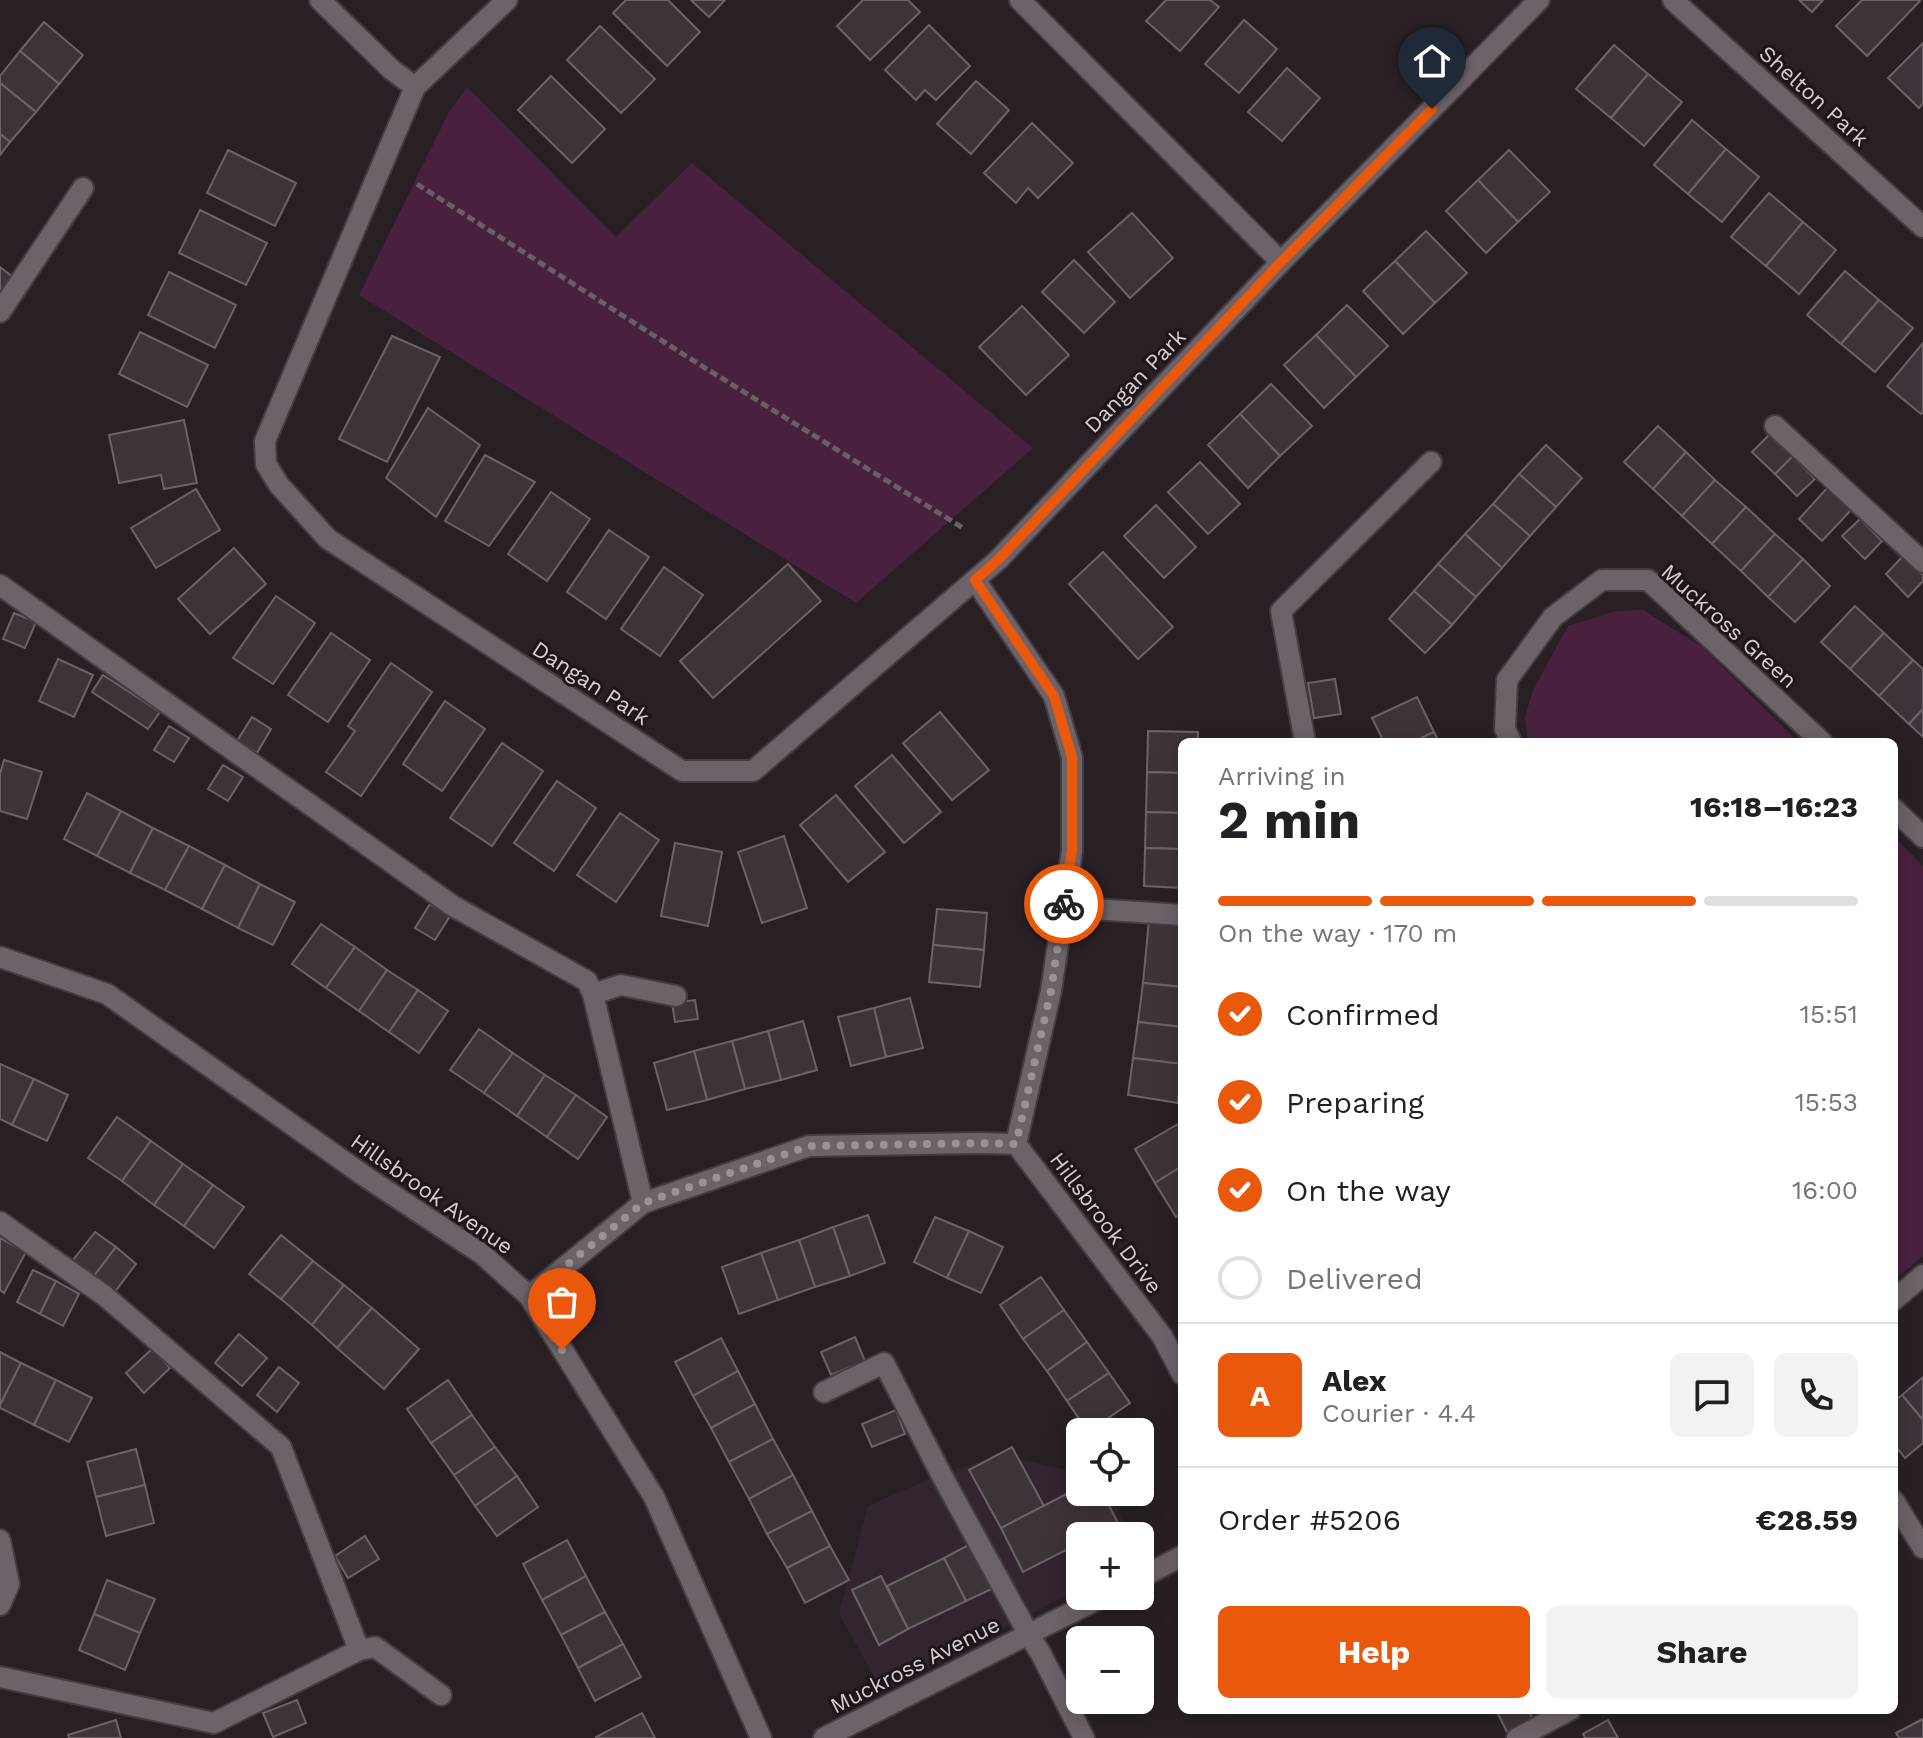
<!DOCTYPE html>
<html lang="en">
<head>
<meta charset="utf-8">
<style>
	:root { --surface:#fff; --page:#f2f2f2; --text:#202124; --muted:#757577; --line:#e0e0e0; --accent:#ea580c }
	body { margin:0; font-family:"Work Sans",sans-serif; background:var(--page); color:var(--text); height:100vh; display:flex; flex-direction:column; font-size:30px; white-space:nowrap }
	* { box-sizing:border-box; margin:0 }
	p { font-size:26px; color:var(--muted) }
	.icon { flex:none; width:44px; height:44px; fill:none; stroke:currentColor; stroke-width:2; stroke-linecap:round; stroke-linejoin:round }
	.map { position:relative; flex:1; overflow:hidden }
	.side { position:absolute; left:1178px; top:738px; width:720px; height:976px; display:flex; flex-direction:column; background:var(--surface); border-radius:12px; box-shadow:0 4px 20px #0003 }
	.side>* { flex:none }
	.controls { position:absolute; left:1066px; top:1418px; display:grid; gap:16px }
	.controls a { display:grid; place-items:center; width:88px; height:88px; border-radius:12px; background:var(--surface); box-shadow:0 4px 20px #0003; font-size:40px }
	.pin { position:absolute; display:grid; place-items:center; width:68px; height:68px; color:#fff; margin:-82px -34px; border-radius:50% 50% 50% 0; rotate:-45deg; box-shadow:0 0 8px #0007 }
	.pin .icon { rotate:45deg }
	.courier { position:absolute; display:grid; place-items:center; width:80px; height:80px; margin:-40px; border:6px solid #ea580c; border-radius:50%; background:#fff; color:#222; box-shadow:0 2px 10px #0007 }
	.head em { font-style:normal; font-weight:700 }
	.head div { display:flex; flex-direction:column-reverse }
	.head { display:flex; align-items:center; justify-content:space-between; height:136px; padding:0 40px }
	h1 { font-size:52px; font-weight:700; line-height:60px }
	.bar { display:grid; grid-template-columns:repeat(4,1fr); gap:12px 8px; align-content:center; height:96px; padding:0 40px }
	.bar i { height:10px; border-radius:6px; background:var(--line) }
	.bar .selected { background:var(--accent) }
	.bar p { grid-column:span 4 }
	.line { display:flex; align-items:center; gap:20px; padding:0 40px; border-top:2px solid var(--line) }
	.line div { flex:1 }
	.round { display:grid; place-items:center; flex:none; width:84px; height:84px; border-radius:12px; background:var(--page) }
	ol { padding:0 40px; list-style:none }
	li { display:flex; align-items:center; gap:24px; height:88px }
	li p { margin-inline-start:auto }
	li .icon { padding:8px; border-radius:50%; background:var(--accent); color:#fff; stroke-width:4 }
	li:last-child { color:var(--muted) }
	li i { width:44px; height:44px; border:4px solid var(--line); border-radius:50% }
	.button { display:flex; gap:16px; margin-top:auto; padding:16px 40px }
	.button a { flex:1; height:92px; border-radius:12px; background:var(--accent); color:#fff; font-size:32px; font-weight:700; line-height:92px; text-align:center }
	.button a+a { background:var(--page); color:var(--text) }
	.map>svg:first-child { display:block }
</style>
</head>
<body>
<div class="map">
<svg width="1923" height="1738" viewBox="0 0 1923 1738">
	<rect width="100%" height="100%" fill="#282025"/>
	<!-- built -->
	<path fill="#33252f" d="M1000,1455L1080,1473V1492H1107L1134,1536H1080V1588L883,1692L839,1614L868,1506L941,1474Z"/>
	<!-- green -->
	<g fill="#49213f">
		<path d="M467,87L616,237L692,163L1033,448L856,603L359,295L449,112Z"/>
		<path d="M1643,610L1702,647L1798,742H1528L1525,717L1533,690L1568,626L1616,611Z"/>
		<path d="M1894,837L1923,866V1256L1894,1280Z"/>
	</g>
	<!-- building -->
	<g fill="#3d343a" stroke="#6c6269" stroke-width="2">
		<path d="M626,0H668L700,32L667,66L613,13Z"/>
		<path d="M691,0H725L709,17Z"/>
		<path d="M863,0H908L920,12L870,60L837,26Z"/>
		<path d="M1166,0H1210L1219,7L1180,51L1146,21Z"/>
		<path d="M1799,0H1823L1812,12Z"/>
		<path d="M1862,0H1919L1920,1L1867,56L1836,26Z"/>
		<path d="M1244,20L1277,49L1239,93L1205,64Z"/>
		<path d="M44,22L83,55L59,84L20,51Z"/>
		<path d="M929,25L970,66L936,100L925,90L916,100L885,70Z"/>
		<path d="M600,26L655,79L621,113L567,60Z"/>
		<path d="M1923,43V103L1919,108L1888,78Z"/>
		<path d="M1614,45L1648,74L1611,118L1576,89Z"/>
		<path d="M20,51L59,84L36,112L0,83V76Z"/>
		<path d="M1287,68L1320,98L1282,141L1248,112Z"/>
		<path d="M1648,74L1682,102L1644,146L1611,118Z"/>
		<path d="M551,76L605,129L572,163L518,110Z"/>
		<path d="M976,81L1009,110L971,154L937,124Z"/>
		<path d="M0,83L36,112L10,142L0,134Z"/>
		<path d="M1692,120L1726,149L1688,194L1654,165Z"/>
		<path d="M1032,123L1073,163L1038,198L1028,188L1016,203L984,173Z"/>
		<path d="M0,134L10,142L0,155Z"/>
		<path d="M1726,149L1759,177L1722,222L1688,194Z"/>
		<path d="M228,150L296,183L275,226L207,193Z"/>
		<path d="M1509,150L1550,192L1518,222L1478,180Z"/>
		<path d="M1478,180L1518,222L1486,253L1446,211Z"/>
		<path d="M1769,193L1803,222L1766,266L1731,237Z"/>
		<path d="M200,210L267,243L246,285L179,253Z"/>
		<path d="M1132,213L1173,258L1130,298L1088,252Z"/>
		<path d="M1803,222L1836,250L1799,294L1766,266Z"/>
		<path d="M1426,231L1467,273L1435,303L1395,261Z"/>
		<path d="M1074,260L1115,302L1084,333L1042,292Z"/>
		<path d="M1395,261L1435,303L1403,334L1363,291Z"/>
		<path d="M0,267L14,278L0,296Z"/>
		<path d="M1845,271L1879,300L1841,344L1807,315Z"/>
		<path d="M169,272L236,305L215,348L148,315Z"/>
		<path d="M1879,300L1913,328L1875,372L1841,344Z"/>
		<path d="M1347,305L1388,346L1356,377L1316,335Z"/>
		<path d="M1022,306L1069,355L1026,395L979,347Z"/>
		<path d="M140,332L208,365L187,407L119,374Z"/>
		<path d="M1316,335L1356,377L1324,408L1284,365Z"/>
		<path d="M392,336L440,357L387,462L339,439Z"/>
		<path d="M1923,343V412L1921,414L1887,386Z"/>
		<path d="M1271,384L1312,426L1280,456L1240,414Z"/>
		<path d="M428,408L480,445L436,517L386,478Z"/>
		<path d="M1240,414L1280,456L1248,488L1208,445Z"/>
		<path d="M184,420L197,483L164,489L161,475L119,483L109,435Z"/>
		<path d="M1658,426L1686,452L1653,489L1624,462Z"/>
		<path d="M1770,434L1793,456L1775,474L1752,452Z"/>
		<path d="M1546,445L1582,478L1556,507L1519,474Z"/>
		<path d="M1686,452L1715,480L1682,516L1653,489Z"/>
		<path d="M485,455L535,482L489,546L445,521Z"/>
		<path d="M1793,456L1815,479L1797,496L1775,474Z"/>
		<path d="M1200,462L1240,504L1208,534L1168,492Z"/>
		<path d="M1519,474L1556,507L1530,536L1493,504Z"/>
		<path d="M1715,480L1746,507L1712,544L1682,516Z"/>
		<path d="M1829,486L1852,509L1822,541L1799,519Z"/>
		<path d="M196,489L220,530L156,568L131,528Z"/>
		<path d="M551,492L590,519L547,581L508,554Z"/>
		<path d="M1493,504L1530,536L1502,568L1465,534Z"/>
		<path d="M1156,505L1196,547L1164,578L1124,536Z"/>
		<path d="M1746,507L1775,534L1741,571L1712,544Z"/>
		<path d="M1860,519L1882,541L1865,559L1842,536Z"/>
		<path d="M609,530L649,557L606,619L567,592Z"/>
		<path d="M1465,534L1502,568L1476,597L1438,564Z"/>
		<path d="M1775,534L1803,559L1768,597L1741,571Z"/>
		<path d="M234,548L266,584L210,634L178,599Z"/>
		<path d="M1103,552L1173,627L1138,659L1069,584Z"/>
		<path d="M1903,556L1923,575V581L1908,597L1886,574Z"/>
		<path d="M1803,559L1830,586L1795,622L1768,597Z"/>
		<path d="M788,564L821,601L713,698L680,661Z"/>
		<path d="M1438,564L1476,597L1452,625L1414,591Z"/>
		<path d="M664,567L703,595L660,656L621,629Z"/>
		<path d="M1414,591L1452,625L1425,653L1389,619Z"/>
		<path d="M276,596L315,623L273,684L233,658Z"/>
		<path d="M1855,606L1884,633L1850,669L1821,642Z"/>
		<path d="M14,613L36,622L25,648L3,639Z"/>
		<path d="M331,633L370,660L328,722L288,695Z"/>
		<path d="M1884,633L1913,660L1879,696L1850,669Z"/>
		<path d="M58,659L93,675L74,717L39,701Z"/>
		<path d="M1913,660L1923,669V709L1909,724L1879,696Z"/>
		<path d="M391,663L432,692L361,796L326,772L355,731L348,726Z"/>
		<path d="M103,675L160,712L148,729L92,692Z"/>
		<path d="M1335,679L1341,714L1314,718L1308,683Z"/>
		<path d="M1417,697L1434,732L1413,742H1384L1372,718Z"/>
		<path d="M445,701L485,729L442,791L403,764Z"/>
		<path d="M1923,709V737L1909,724Z"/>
		<path d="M940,712L989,770L952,800L903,743Z"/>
		<path d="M252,717L271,729L257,753L237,741Z"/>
		<path d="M169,726L189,738L174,762L154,750Z"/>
		<path d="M1148,731L1198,732V742H1182V773L1147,772Z"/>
		<path d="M1434,732L1439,742H1413Z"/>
		<path d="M502,743L543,771L492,846L450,818Z"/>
		<path d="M892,755L941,812L904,843L855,786Z"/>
		<path d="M4,760L42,772L27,819L0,811V774Z"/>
		<path d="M223,765L243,777L228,801L208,789Z"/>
		<path d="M1147,772L1182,773V813L1146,812Z"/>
		<path d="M557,781L596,808L554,871L514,843Z"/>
		<path d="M87,793L121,811L97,856L64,839Z"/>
		<path d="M836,795L885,852L848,882L800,825Z"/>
		<path d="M121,811L153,828L130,873L97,856Z"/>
		<path d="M1146,812L1182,813V849L1145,848Z"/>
		<path d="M620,813L659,840L616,902L577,875Z"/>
		<path d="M153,828L189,846L165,890L130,873Z"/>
		<path d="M784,836L807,908L762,923L738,852Z"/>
		<path d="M675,843L722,852L708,926L661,916Z"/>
		<path d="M189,846L225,865L202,909L165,890Z"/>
		<path d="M1145,848L1182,849V888L1144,886Z"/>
		<path d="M225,865L260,884L238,928L202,909Z"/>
		<path d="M260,884L295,902L273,945L238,928Z"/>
		<path d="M430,904L450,916L435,940L415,928Z"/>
		<path d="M937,909L987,913L984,950L933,945Z"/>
		<path d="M1149,920L1182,925V987L1143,983Z"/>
		<path d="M321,924L355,947L326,988L292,964Z"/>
		<path d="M933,945L984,950L980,987L929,982Z"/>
		<path d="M355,947L387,970L359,1011L326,988Z"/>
		<path d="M387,970L418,990L389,1032L359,1011Z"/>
		<path d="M1143,983L1182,987V1027L1138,1022Z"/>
		<path d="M418,990L448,1011L419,1053L389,1032Z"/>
		<path d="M910,998L923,1048L886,1057L874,1008Z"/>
		<path d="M695,1000L698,1019L675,1022L672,1003Z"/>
		<path d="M874,1008L886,1057L851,1066L838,1017Z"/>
		<path d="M803,1021L817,1070L781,1080L768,1031Z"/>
		<path d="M1138,1022L1182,1027V1064L1133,1058Z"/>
		<path d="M479,1029L513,1053L484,1093L450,1070Z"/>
		<path d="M768,1031L781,1080L745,1089L732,1041Z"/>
		<path d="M732,1041L745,1089L707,1100L694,1051Z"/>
		<path d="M694,1051L707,1100L667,1110L654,1063Z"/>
		<path d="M513,1053L545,1075L517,1116L484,1093Z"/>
		<path d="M1133,1058L1182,1064L1178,1103L1128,1095Z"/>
		<path d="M0,1064L34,1079L12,1125L0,1119Z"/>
		<path d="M545,1075L576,1095L547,1137L517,1116Z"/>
		<path d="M34,1079L68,1095L47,1141L12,1125Z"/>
		<path d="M576,1095L607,1117L578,1159L547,1137Z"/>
		<path d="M117,1117L151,1141L122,1181L88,1158Z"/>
		<path d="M1178,1124L1182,1131V1166L1155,1183L1135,1149Z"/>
		<path d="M151,1141L183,1164L154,1205L122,1181Z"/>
		<path d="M183,1164L213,1185L184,1226L154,1205Z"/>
		<path d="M1182,1166V1213L1176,1217L1155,1183Z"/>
		<path d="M213,1185L244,1207L214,1248L184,1226Z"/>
		<path d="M868,1215L885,1263L850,1276L833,1227Z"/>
		<path d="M935,1217L969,1231L947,1278L914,1262Z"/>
		<path d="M833,1227L850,1276L815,1287L799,1240Z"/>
		<path d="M969,1231L1003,1247L981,1293L947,1278Z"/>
		<path d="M95,1232L116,1247L94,1276L73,1260Z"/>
		<path d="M281,1235L313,1261L281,1299L249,1274Z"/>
		<path d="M0,1238L26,1252L4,1293L0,1290Z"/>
		<path d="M799,1240L815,1287L778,1300L761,1253Z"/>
		<path d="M116,1247L136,1264L114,1293L94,1276Z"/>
		<path d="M761,1253L778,1300L739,1314L722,1267Z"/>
		<path d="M313,1261L344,1285L312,1325L281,1299Z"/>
		<path d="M33,1270L56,1281L40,1314L17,1302Z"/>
		<path d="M1041,1277L1064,1310L1023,1339L1000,1305Z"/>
		<path d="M56,1281L79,1294L63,1326L40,1314Z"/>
		<path d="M344,1285L372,1308L337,1348L312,1325Z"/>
		<path d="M372,1308L419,1349L384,1389L337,1348Z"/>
		<path d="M1064,1310L1087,1342L1047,1371L1023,1339Z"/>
		<path d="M239,1334L267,1358L242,1386L215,1363Z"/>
		<path d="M855,1337L865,1361L831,1375L821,1352Z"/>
		<path d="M721,1338L738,1371L693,1396L675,1362Z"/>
		<path d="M1087,1342L1109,1373L1067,1401L1047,1371Z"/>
		<path d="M153,1348L170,1368L144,1393L126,1373Z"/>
		<path d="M0,1352L21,1363L0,1405Z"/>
		<path d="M21,1363L56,1380L34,1425L0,1408V1405Z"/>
		<path d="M279,1367L299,1383L277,1412L257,1395Z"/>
		<path d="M738,1371L755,1404L711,1428L693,1396Z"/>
		<path d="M1109,1373L1130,1403L1088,1432L1067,1401Z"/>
		<path d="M1923,1377V1420L1902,1395Z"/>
		<path d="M56,1380L92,1398L69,1442L34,1425Z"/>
		<path d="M448,1380L472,1415L431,1443L407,1409Z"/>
		<path d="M1902,1395L1923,1420V1443L1905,1458L1894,1444V1401Z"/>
		<path d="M755,1404L773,1439L729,1462L711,1428Z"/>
		<path d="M896,1410L905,1434L872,1447L862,1424Z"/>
		<path d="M472,1415L495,1447L454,1475L431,1443Z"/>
		<path d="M773,1439L793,1475L749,1499L729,1462Z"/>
		<path d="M495,1447L517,1476L475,1506L454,1475Z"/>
		<path d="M1012,1447L1044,1506L1001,1528L969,1470Z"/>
		<path d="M136,1449L145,1485L96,1497L87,1462Z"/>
		<path d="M793,1475L812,1511L767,1534L749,1499Z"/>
		<path d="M517,1476L538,1507L497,1536L475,1506Z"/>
		<path d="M145,1485L154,1523L106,1536L96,1497Z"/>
		<path d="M1080,1487V1492H1102L1118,1523L1093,1536H1080V1543L1023,1572L1001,1528Z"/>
		<path d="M812,1511L830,1546L787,1568L767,1534Z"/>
		<path d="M365,1536L379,1559L348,1578L335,1556Z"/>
		<path d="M567,1540L586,1576L542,1600L523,1564Z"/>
		<path d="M974,1542L996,1587L966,1601L944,1558Z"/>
		<path d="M830,1546L849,1580L805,1603L787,1568Z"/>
		<path d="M944,1558L966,1601L908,1629L887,1586Z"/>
		<path d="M586,1576L605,1612L561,1635L542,1600Z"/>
		<path d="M881,1576L908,1629L879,1645L852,1590Z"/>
		<path d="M107,1580L155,1599L140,1633L94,1614Z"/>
		<path d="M605,1612L623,1644L578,1668L561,1635Z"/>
		<path d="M94,1614L140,1633L125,1670L79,1650Z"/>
		<path d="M623,1644L641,1677L595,1701L578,1668Z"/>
		<path d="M297,1700L306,1723L273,1737L263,1713Z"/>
		<path d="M1496,1710H1528L1533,1719L1507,1732Z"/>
		<path d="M642,1713L655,1738H597L596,1737Z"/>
		<path d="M1923,1719V1738H1899L1896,1733Z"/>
		<path d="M116,1720L121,1738H69L68,1735Z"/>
		<path d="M1608,1720L1618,1738H1585L1583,1734Z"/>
	</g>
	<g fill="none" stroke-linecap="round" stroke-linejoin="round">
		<!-- minor casing -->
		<g stroke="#433d41" stroke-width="24">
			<g id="minor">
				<path d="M320,0L392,70L415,87"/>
				<path d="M507,0L415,87L265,441L266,464L279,485L328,539L682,771H753L998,560L1281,262L1539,0"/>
				<path d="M1020,0L1281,262"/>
				<path d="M1673,0L1923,227"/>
				<path d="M0,312L83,188"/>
				<path d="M1775,426L1923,562"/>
				<path d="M975,580L1054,696L1072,757V851L1051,991L1016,1144"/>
				<path d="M0,585L453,906L587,981L593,994L643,1203"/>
				<path d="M1305,742L1281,611L1431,462"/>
				<path d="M1511,742L1505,729L1507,680L1553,617L1602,580H1648L1822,742"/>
				<path d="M1894,809L1923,837"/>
				<path d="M1064,907L1182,915"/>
				<path d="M0,957L107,994L366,1177L482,1254L529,1296L654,1497L761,1738"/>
				<path d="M593,994L621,985L676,996"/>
				<path d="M0,1222L105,1296L281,1447L359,1650"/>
				<path d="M529,1296L643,1203L809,1146L978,1143L1016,1144L1162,1336L1182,1374"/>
				<path d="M1894,1300L1923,1275"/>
				<path d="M824,1392L884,1363L941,1474L1029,1635L1041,1654L1084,1738"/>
				<path d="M1894,1501L1923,1548"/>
				<path d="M0,1540L9,1584L0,1605"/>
				<path d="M1140,1578L1182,1556"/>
				<path d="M0,1677L214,1723L359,1650L375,1647L441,1695"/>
				<path d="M824,1738L1104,1596"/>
				<path d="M1517,1738L1570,1710"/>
			</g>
		</g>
		<!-- path -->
		<path stroke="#676065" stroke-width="5" stroke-dasharray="8 4" stroke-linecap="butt" d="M417,184L686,356L963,528"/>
		<!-- minor -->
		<use href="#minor" stroke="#6c6269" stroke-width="20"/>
	</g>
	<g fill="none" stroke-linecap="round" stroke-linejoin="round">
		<!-- done -->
		<path stroke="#999297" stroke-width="8" stroke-dasharray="0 14.4" d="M562,1350L529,1296L643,1203L809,1146L978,1143L1016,1144L1051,991L1064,904"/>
		<!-- route -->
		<path stroke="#ea580c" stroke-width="10" d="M1064,904L1072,851V757L1054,696L975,580L998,560L1281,262L1432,109"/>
	</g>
	<g text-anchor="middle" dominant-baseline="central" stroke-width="6" stroke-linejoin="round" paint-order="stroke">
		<!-- street labels -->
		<g font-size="22" fill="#d6d0d4" stroke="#1e161c">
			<text transform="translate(1814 96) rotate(42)">Shelton Park</text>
			<text transform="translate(1135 381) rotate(-46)">Dangan Park</text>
			<text transform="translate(1729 626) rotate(42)">Muckross Green</text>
			<text transform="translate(591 683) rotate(33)">Dangan Park</text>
			<text transform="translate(432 1194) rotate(35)">Hillsbrook Avenue</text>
			<text transform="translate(1106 1223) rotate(53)">Hillsbrook Drive</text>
			<text transform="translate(915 1665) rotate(-27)">Muckross Avenue</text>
		</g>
	</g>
</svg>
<div class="controls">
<a><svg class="icon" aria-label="locate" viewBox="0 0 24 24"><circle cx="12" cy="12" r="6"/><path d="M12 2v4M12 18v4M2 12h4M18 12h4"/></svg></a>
<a>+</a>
<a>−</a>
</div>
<div class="pin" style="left:562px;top:1350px;background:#ea580c"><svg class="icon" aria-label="bag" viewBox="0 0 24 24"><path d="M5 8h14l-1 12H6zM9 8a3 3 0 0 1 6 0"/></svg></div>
<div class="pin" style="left:1432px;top:109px;background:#1f2937"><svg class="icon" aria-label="home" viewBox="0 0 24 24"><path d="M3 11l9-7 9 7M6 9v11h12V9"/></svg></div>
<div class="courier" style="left:1064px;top:904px"><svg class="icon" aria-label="bike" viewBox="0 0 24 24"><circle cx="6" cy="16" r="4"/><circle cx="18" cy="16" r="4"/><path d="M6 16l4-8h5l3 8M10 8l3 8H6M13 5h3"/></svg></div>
<section class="side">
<div class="head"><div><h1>2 min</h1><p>Arriving in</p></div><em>16:18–16:23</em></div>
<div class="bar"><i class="selected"></i><i class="selected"></i><i class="selected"></i><i></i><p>On the way · 170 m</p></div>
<ol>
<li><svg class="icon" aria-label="check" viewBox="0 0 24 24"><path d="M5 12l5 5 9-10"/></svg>Confirmed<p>15:51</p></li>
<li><svg class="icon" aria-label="check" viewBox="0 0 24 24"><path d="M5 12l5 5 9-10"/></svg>Preparing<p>15:53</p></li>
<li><svg class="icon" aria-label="check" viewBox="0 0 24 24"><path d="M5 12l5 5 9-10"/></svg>On the way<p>16:00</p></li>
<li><i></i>Delivered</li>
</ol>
<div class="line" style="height:144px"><b class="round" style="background:var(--accent);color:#fff">A</b><div><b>Alex</b><p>Courier · 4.4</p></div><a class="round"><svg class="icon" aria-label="chat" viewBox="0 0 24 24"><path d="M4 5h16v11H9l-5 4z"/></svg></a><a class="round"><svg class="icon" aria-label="phone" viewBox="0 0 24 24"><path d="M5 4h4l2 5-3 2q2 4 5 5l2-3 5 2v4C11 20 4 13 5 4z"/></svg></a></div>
<div class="line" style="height:104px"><div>Order #5206</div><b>€28.59</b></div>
<div class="button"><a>Help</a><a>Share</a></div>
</section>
</div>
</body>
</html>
